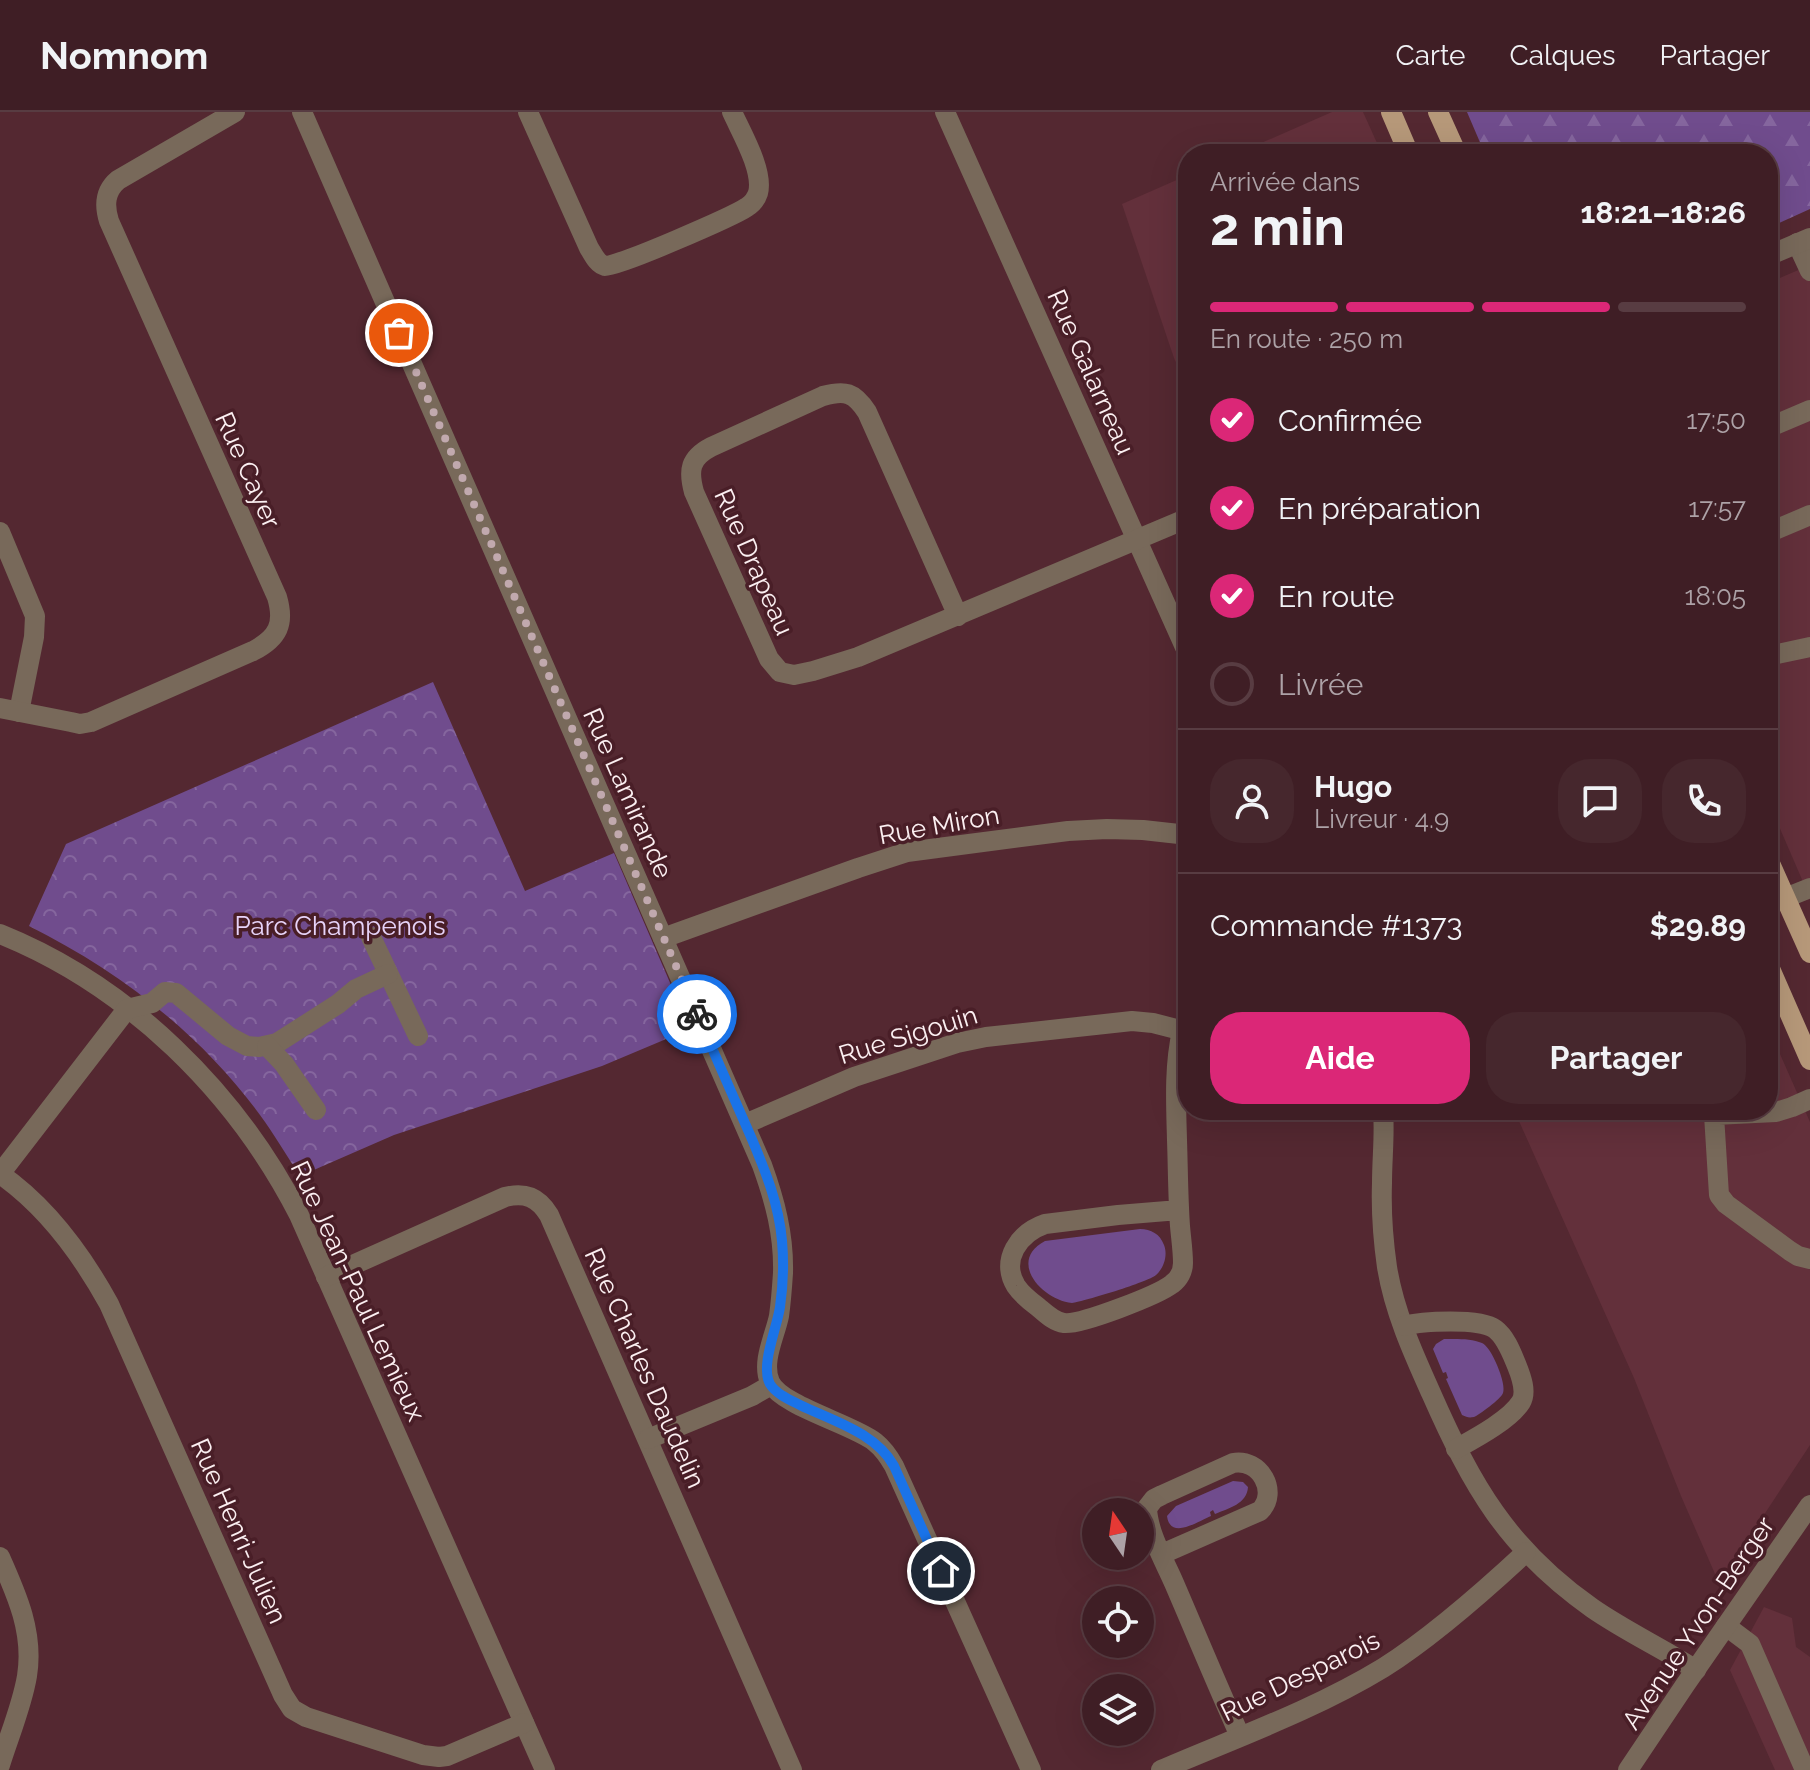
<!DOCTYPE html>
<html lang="fr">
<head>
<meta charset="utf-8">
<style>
	:root { --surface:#3f1e25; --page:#46272d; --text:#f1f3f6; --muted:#ada2a7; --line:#583c42; --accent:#db2777 }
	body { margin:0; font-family:Raleway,sans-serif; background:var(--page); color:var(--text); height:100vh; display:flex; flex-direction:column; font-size:30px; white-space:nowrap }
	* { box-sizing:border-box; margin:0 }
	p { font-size:26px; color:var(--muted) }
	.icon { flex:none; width:44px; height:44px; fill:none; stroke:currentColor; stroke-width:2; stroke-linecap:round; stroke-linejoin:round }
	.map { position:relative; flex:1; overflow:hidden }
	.side { position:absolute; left:1178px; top:32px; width:600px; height:976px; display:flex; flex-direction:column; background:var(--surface); border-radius:32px; box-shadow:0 8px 32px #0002,0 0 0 2px var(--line) }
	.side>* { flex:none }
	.needle { width:52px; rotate:347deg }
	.buttons { position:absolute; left:1082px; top:1386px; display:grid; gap:16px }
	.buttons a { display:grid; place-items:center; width:72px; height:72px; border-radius:50%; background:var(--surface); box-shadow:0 8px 32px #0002,0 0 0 2px var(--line); font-size:40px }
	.pin { position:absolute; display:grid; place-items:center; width:68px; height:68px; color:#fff; margin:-34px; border:4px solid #fff; border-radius:50%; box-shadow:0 2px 8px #0007 }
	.courier { position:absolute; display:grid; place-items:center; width:80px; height:80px; margin:-40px; border:6px solid #1a73e8; border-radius:50%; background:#fff; color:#222; box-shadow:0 2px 10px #0007 }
	.overview em { font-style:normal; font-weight:700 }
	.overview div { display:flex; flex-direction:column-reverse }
	.overview { display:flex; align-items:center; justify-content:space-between; height:136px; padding:0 32px }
	h1 { font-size:52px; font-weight:700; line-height:60px }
	.bar { display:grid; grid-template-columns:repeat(4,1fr); gap:12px 8px; align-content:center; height:96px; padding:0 32px }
	.bar i { height:10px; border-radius:6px; background:var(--line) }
	.bar .selected { background:var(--accent) }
	.bar p { grid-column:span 4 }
	.line { display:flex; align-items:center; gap:20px; padding:0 32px; border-top:2px solid var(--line) }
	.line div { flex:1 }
	.round { display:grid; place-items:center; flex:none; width:84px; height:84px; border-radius:32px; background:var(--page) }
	ol { padding:0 32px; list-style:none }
	li { display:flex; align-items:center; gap:24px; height:88px }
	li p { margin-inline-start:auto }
	li .icon { padding:8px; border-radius:50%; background:var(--accent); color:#fff; stroke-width:4 }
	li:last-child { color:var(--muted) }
	li i { width:44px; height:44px; border:4px solid var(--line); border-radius:50% }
	.cta { display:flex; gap:16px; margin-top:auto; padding:16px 32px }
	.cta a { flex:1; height:92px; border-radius:32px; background:var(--accent); color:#fff; font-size:32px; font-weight:700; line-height:92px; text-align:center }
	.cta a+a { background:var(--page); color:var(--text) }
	header { display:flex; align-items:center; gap:48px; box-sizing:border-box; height:112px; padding:0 40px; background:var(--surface); border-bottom:2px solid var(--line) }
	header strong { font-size:38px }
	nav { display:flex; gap:44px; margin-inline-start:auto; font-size:28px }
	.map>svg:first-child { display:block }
</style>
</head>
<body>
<header>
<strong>Nomnom</strong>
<nav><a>Carte</a><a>Calques</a><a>Partager</a></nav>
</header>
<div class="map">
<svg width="1810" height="1658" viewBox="0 0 1810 1658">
	<defs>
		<pattern id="forest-firs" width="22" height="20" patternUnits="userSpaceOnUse" patternTransform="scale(2)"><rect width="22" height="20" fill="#704c8d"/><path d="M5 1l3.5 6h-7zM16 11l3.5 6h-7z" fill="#85669e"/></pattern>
		<pattern id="park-crowns" width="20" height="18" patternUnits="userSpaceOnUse" patternTransform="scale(2)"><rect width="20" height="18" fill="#704c8d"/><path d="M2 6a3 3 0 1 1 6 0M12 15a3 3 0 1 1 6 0" fill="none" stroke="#85669e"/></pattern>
	</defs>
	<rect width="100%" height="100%" fill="#542831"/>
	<!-- built -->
	<g fill="#63303b">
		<path d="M1332,0H1363L1382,42H1236Z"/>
		<path d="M1188,63V277L1174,246L1122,92Z"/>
		<path d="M1810,153V786L1768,689V171Z"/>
		<path d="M1768,915L1810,1010V1333L1719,1471L1681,1384L1634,1266L1514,998H1768Z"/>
		<path d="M1764,1495L1792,1506L1796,1535L1810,1545V1658H1775L1730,1558Z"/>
	</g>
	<!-- grass -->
	<g fill="#704c8d">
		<path d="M1140,1117C1151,1117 1160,1122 1164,1133C1168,1143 1164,1156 1156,1163C1148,1170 1085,1189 1072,1191C1042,1188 1007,1149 1045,1129Z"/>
		<path d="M1444,1227C1455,1227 1471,1226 1482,1231C1491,1234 1507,1272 1503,1281C1501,1287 1479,1303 1474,1305C1468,1306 1467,1305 1462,1303L1446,1267L1448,1266L1446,1260L1443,1261L1433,1237L1436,1232Z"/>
		<path d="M1233,1369L1243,1370L1248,1375C1247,1392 1229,1396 1215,1402L1213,1398L1210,1400L1211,1404C1197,1410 1170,1428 1167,1404L1176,1394Z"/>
	</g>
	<!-- forest -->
	<path fill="url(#forest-firs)" d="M1467,0H1810V97L1768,116V42H1485Z"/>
	<!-- park -->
	<path fill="url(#park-crowns)" d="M433,570L525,779L614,741L690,917L602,954L394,1023L300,1064C287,1044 274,1022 260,1003C200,921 119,859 29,814L66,732Z"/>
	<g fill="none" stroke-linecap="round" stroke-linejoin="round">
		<!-- minor -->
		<g stroke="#78695a" stroke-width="20">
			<path d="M302,0L762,1053C775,1089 784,1123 783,1161C782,1176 781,1190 779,1204C775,1224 761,1250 770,1270C781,1294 852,1312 875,1330C884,1337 889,1345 894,1354L1031,1658"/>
			<path d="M528,0L589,136C593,142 597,152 605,154C615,156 734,104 747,95C752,92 756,87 758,81C764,59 741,20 732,0"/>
			<path d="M945,0L1188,542"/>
			<path d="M1797,131L1810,159"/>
			<path d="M1768,144L1810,126"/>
			<path d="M1768,316L1810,298"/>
			<path d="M0,420L35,504L34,525L19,600"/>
			<path d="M1768,421L1810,403"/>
			<path d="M958,504L867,300C854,280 845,278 823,284L711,335C690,346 688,358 694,380L769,547L780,560L794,563L813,559L858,545L1188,406"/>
			<path d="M1768,544L1810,535"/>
			<path d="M0,596L71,610L80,612L91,610L253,539C278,526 285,512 277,485L109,109C104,93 105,79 118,68L235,0"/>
			<path d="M1785,786L1810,776"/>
			<path d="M0,822C129,874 236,980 299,1103L545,1658"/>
			<path d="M371,825L418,924"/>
			<path d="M663,826L858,756L907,740L1068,719L1107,717L1143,718L1188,723"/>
			<path d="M388,862L356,877L338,892L277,931L259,935L247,934L228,924L176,881L165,880L152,891L127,897L0,1062C46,1094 82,1143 109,1192L283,1583L292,1597L306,1605L423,1643L439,1645L447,1644L524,1611"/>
			<path d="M267,934L284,952L316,998"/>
			<path d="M1810,987L1792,995L1776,1000L1714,1003L1719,1083L1726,1092L1790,1139L1798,1144L1810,1147"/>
			<path d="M1383,998C1385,1022 1382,1046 1382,1071C1381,1099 1383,1127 1387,1155C1394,1199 1413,1241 1431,1281C1472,1374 1507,1436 1592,1496C1625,1519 1662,1536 1696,1558"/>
			<path d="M745,1012L854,965L957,931L986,925L1132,909L1153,911L1188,920"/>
			<path d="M1179,1098L1118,1103L1045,1112C1019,1121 1000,1148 1016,1174C1022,1183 1030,1189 1038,1195C1045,1201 1054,1210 1064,1211C1081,1213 1158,1183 1172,1172C1179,1167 1183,1159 1183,1151C1183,1139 1181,1126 1180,1114C1178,1086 1178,1057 1177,1028C1176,991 1174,955 1182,919"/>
			<path d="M326,1165L505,1085C525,1080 538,1085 549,1103L792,1658"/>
			<path d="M1404,1214C1422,1209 1480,1206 1495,1217C1506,1225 1512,1242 1517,1254C1521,1264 1527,1280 1521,1290C1510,1308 1474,1327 1456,1337"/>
			<path d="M648,1327L752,1284L771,1273"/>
			<path d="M1162,1442L1260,1399C1279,1380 1260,1346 1233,1351L1162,1383L1154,1387L1147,1396C1148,1421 1164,1448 1174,1471C1196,1522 1217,1573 1240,1624"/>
			<path d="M0,1445C17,1483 34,1521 27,1564C22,1594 9,1624 0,1653"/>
			<path d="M1726,1514L1750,1532L1805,1658"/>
			<path d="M1161,1658C1235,1626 1314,1598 1383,1556C1432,1525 1483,1480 1526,1440"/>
			<path d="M1628,1658L1685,1573L1810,1393"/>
		</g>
		<!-- major -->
		<g stroke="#b69879" stroke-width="20">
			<path d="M1391,0L1409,42"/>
			<path d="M1438,0L1457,42"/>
			<path d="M1768,747L1810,841"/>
			<path d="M1768,852L1810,948"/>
		</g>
	</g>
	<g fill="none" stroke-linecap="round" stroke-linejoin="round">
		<!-- done -->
		<path stroke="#c1a9ae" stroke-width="8" stroke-dasharray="0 14.4" d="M399,221L697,902"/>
		<!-- route -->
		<path stroke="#1a73e8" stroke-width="10" d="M697,902C715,943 733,984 751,1025C765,1058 779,1092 782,1129C784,1151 783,1174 780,1195C777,1216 760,1254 770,1272C776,1282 790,1288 800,1293C833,1309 876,1321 894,1354L941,1459"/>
	</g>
	<g text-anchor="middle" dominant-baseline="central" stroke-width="7" stroke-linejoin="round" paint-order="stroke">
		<!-- street labels -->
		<g font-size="26" fill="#fbeff1" stroke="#491e27">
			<text transform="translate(1091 260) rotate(66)">Rue Galarneau</text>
			<text transform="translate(248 358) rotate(66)">Rue Cayer</text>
			<text transform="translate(754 450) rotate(66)">Rue Drapeau</text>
			<text transform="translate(628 681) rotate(66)">Rue Lamirande</text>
			<text transform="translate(939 713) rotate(-10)">Rue Miron</text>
			<text transform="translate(908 923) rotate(-17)">Rue Sigouin</text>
			<text transform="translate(358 1179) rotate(65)">Rue Jean-Paul Lemieux</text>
			<text transform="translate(645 1256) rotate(66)">Rue Charles Daudelin</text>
			<text transform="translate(239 1419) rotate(66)">Rue Henri-Julien</text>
			<text transform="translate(1698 1511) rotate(-56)">Avenue Yvon-Berger</text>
			<text transform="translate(1300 1564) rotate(-26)">Rue Desparois</text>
		</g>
		<!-- park labels -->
		<g font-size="26" fill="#e7d3f9" stroke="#491e27">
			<text x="340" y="814">Parc Champenois</text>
		</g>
	</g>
</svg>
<div class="buttons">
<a><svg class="needle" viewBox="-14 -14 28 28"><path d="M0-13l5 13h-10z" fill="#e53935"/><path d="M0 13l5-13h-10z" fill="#ada2a7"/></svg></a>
<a><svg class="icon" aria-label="locate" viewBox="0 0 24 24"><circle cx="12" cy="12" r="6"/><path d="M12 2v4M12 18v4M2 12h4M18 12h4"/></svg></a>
<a><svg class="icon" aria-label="layers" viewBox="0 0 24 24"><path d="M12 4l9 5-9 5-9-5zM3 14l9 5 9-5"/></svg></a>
</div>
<div class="pin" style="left:399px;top:221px;background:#ea580c"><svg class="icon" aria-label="bag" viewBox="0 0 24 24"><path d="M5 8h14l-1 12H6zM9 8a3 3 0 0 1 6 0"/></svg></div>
<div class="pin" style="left:941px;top:1459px;background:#1f2937"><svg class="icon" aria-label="home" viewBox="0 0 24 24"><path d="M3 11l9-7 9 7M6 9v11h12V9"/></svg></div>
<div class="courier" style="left:697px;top:902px"><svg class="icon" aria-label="bike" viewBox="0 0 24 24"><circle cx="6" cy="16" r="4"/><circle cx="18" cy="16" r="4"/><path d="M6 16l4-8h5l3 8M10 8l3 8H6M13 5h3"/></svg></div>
<section class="side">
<div class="overview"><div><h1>2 min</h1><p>Arrivée dans</p></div><em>18:21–18:26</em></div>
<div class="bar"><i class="selected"></i><i class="selected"></i><i class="selected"></i><i></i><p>En route · 250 m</p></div>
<ol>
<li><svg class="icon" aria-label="check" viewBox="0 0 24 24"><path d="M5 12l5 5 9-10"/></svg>Confirmée<p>17:50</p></li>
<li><svg class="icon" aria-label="check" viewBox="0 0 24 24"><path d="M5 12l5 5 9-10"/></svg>En préparation<p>17:57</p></li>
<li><svg class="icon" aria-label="check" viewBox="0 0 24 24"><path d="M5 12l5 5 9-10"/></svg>En route<p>18:05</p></li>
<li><i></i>Livrée</li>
</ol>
<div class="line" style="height:144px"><a class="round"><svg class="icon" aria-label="person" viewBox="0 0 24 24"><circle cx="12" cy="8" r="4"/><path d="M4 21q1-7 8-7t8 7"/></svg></a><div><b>Hugo</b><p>Livreur · 4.9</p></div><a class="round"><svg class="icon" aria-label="chat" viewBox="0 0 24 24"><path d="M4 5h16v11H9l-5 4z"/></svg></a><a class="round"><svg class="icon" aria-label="phone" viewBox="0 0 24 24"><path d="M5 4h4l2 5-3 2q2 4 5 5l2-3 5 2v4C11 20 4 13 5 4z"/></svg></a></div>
<div class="line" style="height:104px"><div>Commande #1373</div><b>$29.89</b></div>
<div class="cta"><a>Aide</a><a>Partager</a></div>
</section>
</div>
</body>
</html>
